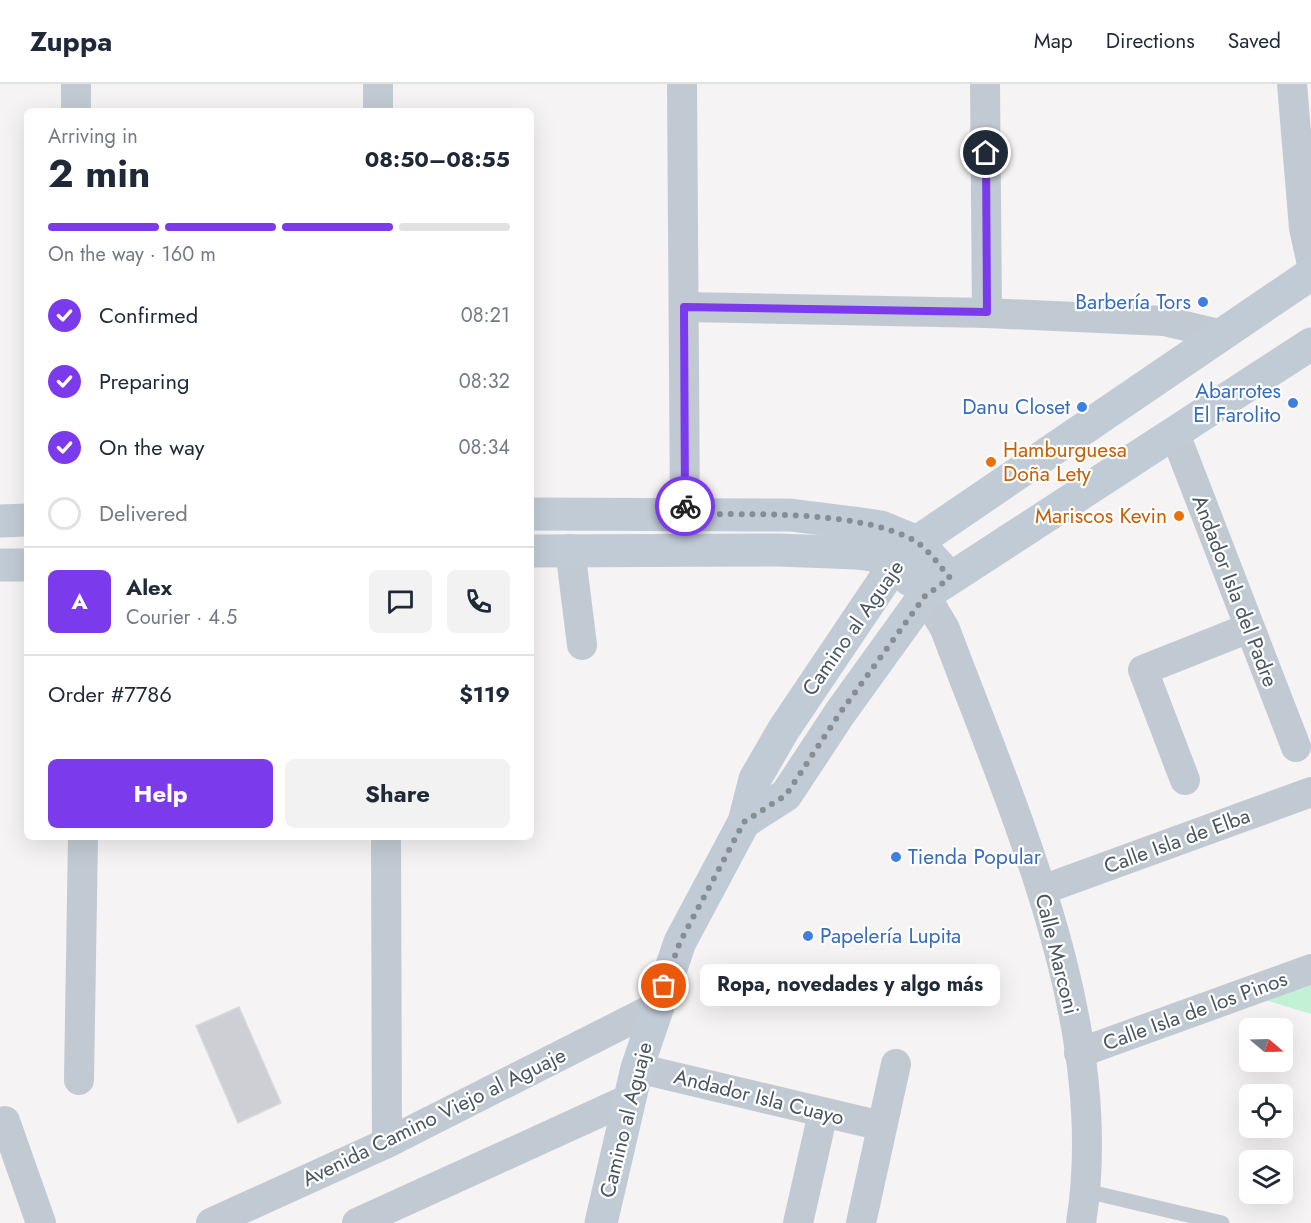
<!DOCTYPE html>
<html lang="en">
<head>
<meta charset="utf-8">
<style>
	:root { --surface:#fff; --page:#f2f2f3; --text:#1f2937; --muted:#747a83; --line:#e0e1e3; --accent:#7c3aed }
	body { margin:0; font-family:Jost,sans-serif; background:var(--page); color:var(--text); height:100vh; display:flex; flex-direction:column; font-size:22px; white-space:nowrap }
	* { box-sizing:border-box; margin:0 }
	p { font-size:20px; color:var(--muted) }
	.icon { flex:none; width:33px; height:33px; fill:none; stroke:currentColor; stroke-width:2; stroke-linecap:round; stroke-linejoin:round }
	.map { position:relative; flex:1; overflow:hidden }
	.side { position:absolute; left:24px; top:24px; width:510px; height:732px; display:flex; flex-direction:column; background:var(--surface); border-radius:9px; box-shadow:0 6px 24px #0002 }
	.side>* { flex:none }
	.needle { width:39px; rotate:109deg }
	.controls { position:absolute; left:1239px; top:934px; display:grid; gap:12px }
	.controls a { display:grid; place-items:center; width:54px; height:54px; border-radius:9px; background:var(--surface); box-shadow:0 6px 24px #0002; font-size:30px }
	.pin { position:absolute; display:grid; place-items:center; width:51px; height:51px; color:#fff; margin:-26px; border:3px solid #fff; border-radius:50%; box-shadow:0 2px 6px #0007 }
	.courier { position:absolute; display:grid; place-items:center; width:60px; height:60px; margin:-30px; border:4px solid #7c3aed; border-radius:50%; background:#fff; color:#222; box-shadow:0 2px 8px #0007 }
	.bubble { position:absolute; height:42px; border-radius:9px; background:var(--surface); box-shadow:0 6px 24px #0002; font-size:20px; font-weight:700; line-height:42px; text-align:center }
	.summary em { font-style:normal; font-weight:700 }
	.summary div { display:flex; flex-direction:column-reverse }
	.summary { display:flex; align-items:center; justify-content:space-between; height:102px; padding:0 24px }
	h1 { font-size:39px; font-weight:700; line-height:45px }
	.bar { display:grid; grid-template-columns:repeat(4,1fr); gap:9px 6px; align-content:center; height:72px; padding:0 24px }
	.bar i { height:8px; border-radius:4px; background:var(--line) }
	.bar .current { background:var(--accent) }
	.bar p { grid-column:span 4 }
	.line { display:flex; align-items:center; gap:15px; padding:0 24px; border-top:2px solid var(--line) }
	.line div { flex:1 }
	.round { display:grid; place-items:center; flex:none; width:63px; height:63px; border-radius:9px; background:var(--page) }
	ol { padding:0 24px; list-style:none }
	li { display:flex; align-items:center; gap:18px; height:66px }
	li p { margin-inline-start:auto }
	li .icon { padding:6px; border-radius:50%; background:var(--accent); color:#fff; stroke-width:4 }
	li:last-child { color:var(--muted) }
	li i { width:33px; height:33px; border:3px solid var(--line); border-radius:50% }
	.button { display:flex; gap:12px; margin-top:auto; padding:12px 24px }
	.button a { flex:1; height:69px; border-radius:9px; background:var(--accent); color:#fff; font-size:24px; font-weight:700; line-height:69px; text-align:center }
	.button a+a { background:var(--page); color:var(--text) }
	header { display:flex; align-items:center; gap:36px; box-sizing:border-box; height:84px; padding:0 30px; background:var(--surface); border-bottom:2px solid var(--line) }
	header strong { font-size:28px }
	nav { display:flex; gap:33px; margin-inline-start:auto; font-size:21px }
	.map>svg:first-child { display:block }
</style>
</head>
<body>
<header>
<strong>Zuppa</strong>
<nav><a>Map</a><a>Directions</a><a>Saved</a></nav>
</header>
<div class="map">
<svg width="1311" height="1139" viewBox="0 0 1311 1139">
	<rect width="100%" height="100%" fill="#f5f3f3"/>
	<!-- green -->
	<path fill="#c3f1d5" d="M1311,898V930L1255,913Z"/>
	<!-- building -->
	<path fill="#cdcfd5" stroke="#d7d9de" stroke-width="1.5" d="M239,923L281,1019L238,1039L196,942Z"/>
	<g fill="none" stroke-linecap="round" stroke-linejoin="round">
		<!-- lane -->
		<path stroke="#c1cad2" stroke-width="15" d="M1086,1107L1222,1139"/>
		<!-- street -->
		<g stroke="#c1cad2" stroke-width="30">
			<path d="M76,0V27"/>
			<path d="M378,0V27"/>
			<path d="M682,0L685,430"/>
			<path d="M985,0L987,229"/>
			<path d="M1292,0L1304,144L1311,176"/>
			<path d="M684,223L987,229L1164,237L1219,250"/>
			<path d="M1175,350L1296,663"/>
			<path d="M570,465L582,561"/>
			<path d="M925,511L945,545C1013,727 1113,941 1081,1139"/>
			<path d="M1185,696L1143,586L1249,544"/>
			<path d="M386,753L387,1059"/>
			<path d="M1042,806L1311,708"/>
			<path d="M1079,969L1311,885"/>
			<path d="M637,984L882,1042"/>
			<path d="M79,996L83,753"/>
			<path d="M5,1037L41,1139"/>
			<path d="M211,1139L387,1059L656,923"/>
			<path d="M357,1139L629,1015"/>
			<path d="M798,1139L823,1029"/>
			<path d="M861,1139L896,980"/>
		</g>
		<!-- secondary -->
		<g stroke="#c1cbd6" stroke-width="33">
			<path d="M531,430L790,431L854,439L881,443L917,458L950,494"/>
			<path d="M0,437L27,436"/>
			<path d="M531,467L779,466L856,469L872,471L895,480L910,496"/>
			<path d="M0,481H27"/>
			<path d="M744,738L786,711L840,629L925,511L1311,260"/>
			<path d="M601,1139L637,984L680,858L744,738L755,695L784,645L895,480L917,458L1311,190"/>
		</g>
	</g>
	<g fill="none" stroke-linecap="round" stroke-linejoin="round">
		<!-- done -->
		<path stroke="#868d94" stroke-width="6" stroke-dasharray="0 10.8" d="M664,902L680,858L744,738L786,711L840,629L925,512L950,494C940,482 928,465 915,457C858,425 750,431 685,430V422"/>
		<!-- route -->
		<path stroke="#7c3aed" stroke-width="8" d="M685,422L684,223L987,228L986,69"/>
	</g>
	<!-- markers -->
	<g fill="#3f7fe0" stroke="#fff" stroke-width="2">
		<circle cx="1203" cy="218" r="6"/>
		<circle cx="1293" cy="319" r="6"/>
		<circle cx="1082" cy="323" r="6"/>
		<circle cx="896" cy="773" r="6"/>
		<circle cx="808" cy="852" r="6"/>
	</g>
	<g fill="#e8710a" stroke="#fff" stroke-width="2">
		<circle cx="991" cy="378" r="6"/>
		<circle cx="1179" cy="432" r="6"/>
	</g>
	<g text-anchor="middle" dominant-baseline="central" stroke-width="4.5" stroke-linejoin="round" paint-order="stroke">
		<!-- shop labels -->
		<g font-size="21" fill="#366cbe" stroke="#fff" text-anchor="end">
			<text x="1191" y="218">Barbería Tors</text>
			<text x="1281" y="307">Abarrotes<tspan x="1281" dy="24">El Farolito</tspan></text>
			<text x="1070" y="323">Danu Closet</text>
			<text x="908" y="773" text-anchor="start">Tienda Popular</text>
			<text x="820" y="852" text-anchor="start">Papelería Lupita</text>
		</g>
		<!-- food labels -->
		<g font-size="21" fill="#c56008" stroke="#fff" text-anchor="start">
			<text x="1003" y="366">Hamburguesa<tspan x="1003" dy="24">Doña Lety</tspan></text>
			<text x="1167" y="432" text-anchor="end">Mariscos Kevin</text>
		</g>
		<!-- street labels -->
		<g font-size="21" fill="#4a5661" stroke="#fff">
			<text transform="translate(1235 507) rotate(69)">Andador Isla del Padre</text>
			<text transform="translate(853 544) rotate(-55)">Camino al Aguaje</text>
			<text transform="translate(1177 757) rotate(-20)">Calle Isla de Elba</text>
			<text transform="translate(1057 870) rotate(76)">Calle Marconi</text>
			<text transform="translate(1195 927) rotate(-20)">Calle Isla de los Pinos</text>
			<text transform="translate(759 1013) rotate(14)">Andador Isla Cuayo</text>
			<text transform="translate(434 1033) rotate(-26)">Avenida Camino Viejo al Aguaje</text>
			<text transform="translate(626 1036) rotate(-76)">Camino al Aguaje</text>
		</g>
	</g>
</svg>
<div class="controls">
<a><svg class="needle" viewBox="-14 -14 28 28"><path d="M0-13l5 13h-10z" fill="#e53935"/><path d="M0 13l5-13h-10z" fill="#747a83"/></svg></a>
<a><svg class="icon" aria-label="locate" viewBox="0 0 24 24"><circle cx="12" cy="12" r="6"/><path d="M12 2v4M12 18v4M2 12h4M18 12h4"/></svg></a>
<a><svg class="icon" aria-label="layers" viewBox="0 0 24 24"><path d="M12 4l9 5-9 5-9-5zM3 14l9 5 9-5"/></svg></a>
</div>
<div class="pin" style="left:664px;top:902px;background:#ea580c"><svg class="icon" aria-label="bag" viewBox="0 0 24 24"><path d="M5 8h14l-1 12H6zM9 8a3 3 0 0 1 6 0"/></svg></div>
<div class="pin" style="left:986px;top:69px;background:#1f2937"><svg class="icon" aria-label="home" viewBox="0 0 24 24"><path d="M3 11l9-7 9 7M6 9v11h12V9"/></svg></div>
<div class="courier" style="left:685px;top:422px"><svg class="icon" aria-label="bike" viewBox="0 0 24 24"><circle cx="6" cy="16" r="4"/><circle cx="18" cy="16" r="4"/><path d="M6 16l4-8h5l3 8M10 8l3 8H6M13 5h3"/></svg></div>
<div class="bubble" style="left:700px;top:880px;width:300px">Ropa, novedades y algo más</div>
<section class="side">
<div class="summary"><div><h1>2 min</h1><p>Arriving in</p></div><em>08:50–08:55</em></div>
<div class="bar"><i class="current"></i><i class="current"></i><i class="current"></i><i></i><p>On the way · 160 m</p></div>
<ol>
<li><svg class="icon" aria-label="check" viewBox="0 0 24 24"><path d="M5 12l5 5 9-10"/></svg>Confirmed<p>08:21</p></li>
<li><svg class="icon" aria-label="check" viewBox="0 0 24 24"><path d="M5 12l5 5 9-10"/></svg>Preparing<p>08:32</p></li>
<li><svg class="icon" aria-label="check" viewBox="0 0 24 24"><path d="M5 12l5 5 9-10"/></svg>On the way<p>08:34</p></li>
<li><i></i>Delivered</li>
</ol>
<div class="line" style="height:108px"><b class="round" style="background:var(--accent);color:#fff">A</b><div><b>Alex</b><p>Courier · 4.5</p></div><a class="round"><svg class="icon" aria-label="chat" viewBox="0 0 24 24"><path d="M4 5h16v11H9l-5 4z"/></svg></a><a class="round"><svg class="icon" aria-label="phone" viewBox="0 0 24 24"><path d="M5 4h4l2 5-3 2q2 4 5 5l2-3 5 2v4C11 20 4 13 5 4z"/></svg></a></div>
<div class="line" style="height:78px"><div>Order #7786</div><b>$119</b></div>
<div class="button"><a>Help</a><a>Share</a></div>
</section>
</div>
</body>
</html>
